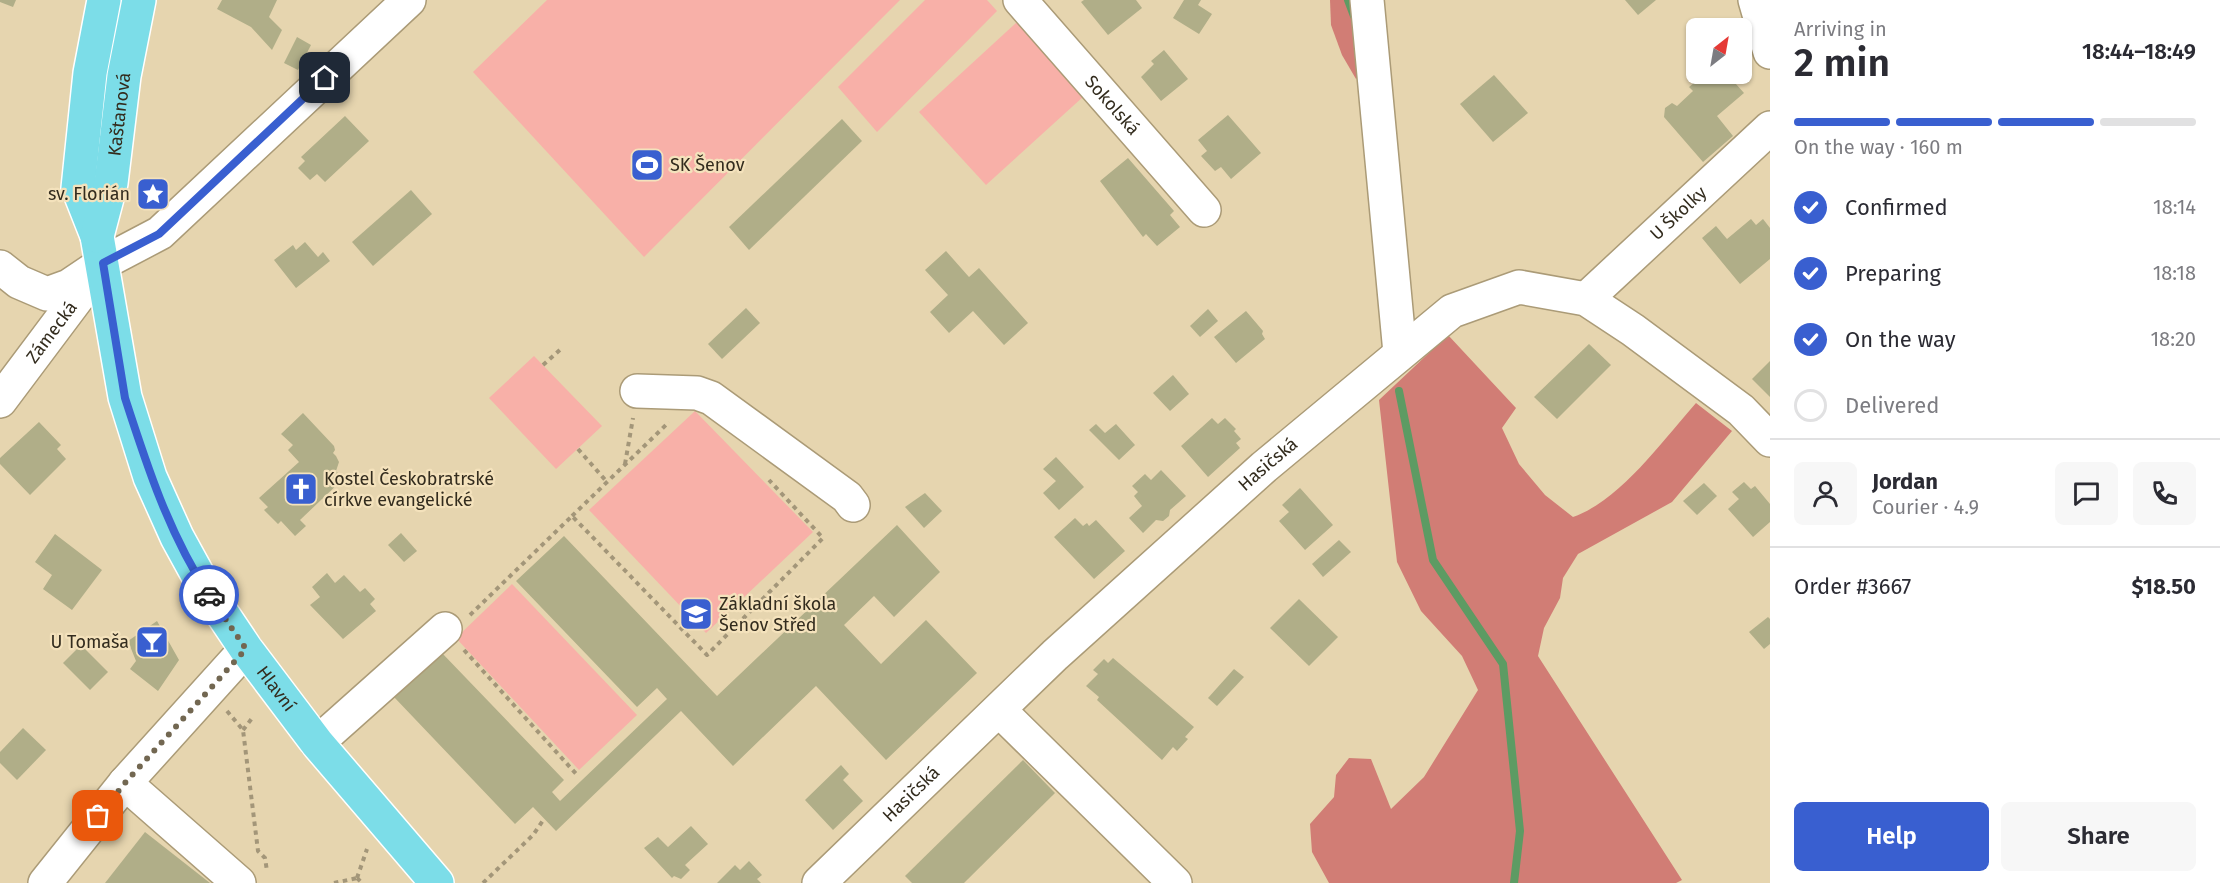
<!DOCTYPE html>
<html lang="en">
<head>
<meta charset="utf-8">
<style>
	:root { --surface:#fff; --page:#f7f7f7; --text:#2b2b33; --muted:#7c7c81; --line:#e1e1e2; --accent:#395fd0 }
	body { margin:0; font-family:"Fira Sans",sans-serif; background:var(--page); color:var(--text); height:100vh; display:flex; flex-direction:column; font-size:22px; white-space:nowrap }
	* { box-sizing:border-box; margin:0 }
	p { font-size:20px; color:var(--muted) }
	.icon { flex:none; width:33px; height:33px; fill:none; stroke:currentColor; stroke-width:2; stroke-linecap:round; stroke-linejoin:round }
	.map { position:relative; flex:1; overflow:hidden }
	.drawer { display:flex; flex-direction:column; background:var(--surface); width:450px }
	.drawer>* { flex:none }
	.needle { width:39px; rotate:31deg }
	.tools { position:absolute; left:1686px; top:18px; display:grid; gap:12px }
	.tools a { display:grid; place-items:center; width:66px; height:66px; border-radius:9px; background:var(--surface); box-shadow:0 2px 4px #0004; font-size:30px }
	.pin { position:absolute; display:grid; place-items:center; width:51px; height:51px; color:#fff; margin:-26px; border-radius:12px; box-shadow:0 3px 9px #0006 }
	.courier { position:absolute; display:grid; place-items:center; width:60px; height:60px; margin:-30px; border:4px solid #395fd0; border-radius:50%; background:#fff; color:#222; box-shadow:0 2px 8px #0007 }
	.head em { font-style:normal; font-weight:600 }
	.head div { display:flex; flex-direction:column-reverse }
	.head { display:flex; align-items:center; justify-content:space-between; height:102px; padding:0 24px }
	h1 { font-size:39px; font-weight:600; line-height:45px }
	.bar { display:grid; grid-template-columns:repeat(4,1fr); gap:9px 6px; align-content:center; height:72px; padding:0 24px }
	.bar i { height:8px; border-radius:4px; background:var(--line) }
	.bar .current { background:var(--accent) }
	.bar p { grid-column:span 4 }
	.line { display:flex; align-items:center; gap:15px; padding:0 24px; border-top:2px solid var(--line) }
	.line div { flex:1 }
	.round { display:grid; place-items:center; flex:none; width:63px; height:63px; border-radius:9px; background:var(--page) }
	ol { padding:0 24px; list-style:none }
	li { display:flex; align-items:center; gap:18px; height:66px }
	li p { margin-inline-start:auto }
	li .icon { padding:6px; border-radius:50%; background:var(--accent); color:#fff; stroke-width:4 }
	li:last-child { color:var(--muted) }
	li i { width:33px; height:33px; border:3px solid var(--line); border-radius:50% }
	.primary-button { display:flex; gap:12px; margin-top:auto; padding:12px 24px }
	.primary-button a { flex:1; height:69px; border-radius:9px; background:var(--accent); color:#fff; font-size:24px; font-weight:600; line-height:69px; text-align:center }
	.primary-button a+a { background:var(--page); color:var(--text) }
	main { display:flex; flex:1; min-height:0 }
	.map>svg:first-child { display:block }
</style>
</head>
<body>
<main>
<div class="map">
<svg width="1770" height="883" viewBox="0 0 1770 883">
	<rect width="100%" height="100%" fill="#e6d5af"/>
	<!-- green -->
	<g fill="#f8b0a8">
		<path d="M547,0H900L644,257L473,72Z"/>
		<path d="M925,0H987L997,11L877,132L838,87Z"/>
		<path d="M1017,22L1084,96L986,185L919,112Z"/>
		<path d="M534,356L602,426L556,469L489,398Z"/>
		<path d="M695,411L813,532L706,633L589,510Z"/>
		<path d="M512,584L637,715L579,770L456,638Z"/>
	</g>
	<!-- forest -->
	<g fill="#d17d75">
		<path d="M1330,0H1356L1363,72L1356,79L1342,55L1331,25Z"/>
		<path d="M1448,335L1516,408L1502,428L1519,464L1545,495L1573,517C1621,500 1663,440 1696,403L1732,431L1672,502L1578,554L1563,578L1560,598L1544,628L1538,656L1682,880L1676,883H1329L1312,852L1310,824L1334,797L1336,775L1349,758L1371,759L1391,809L1424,777L1478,690L1462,656L1421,611L1397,562L1379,400Z"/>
	</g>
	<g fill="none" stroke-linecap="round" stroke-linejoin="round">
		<!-- stream -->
		<g stroke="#5d9b63" stroke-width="8">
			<path d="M1348,0L1354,16"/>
			<path d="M1399,391L1433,560L1503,664L1520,831L1514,883"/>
		</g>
	</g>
	<!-- building -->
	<g fill="#b0ae88">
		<path d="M0,0H16L13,7L0,2Z"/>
		<path d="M222,0H277L269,17L282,30L272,50L251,27L217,9Z"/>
		<path d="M1084,0H1136L1142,8L1108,35L1081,2Z"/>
		<path d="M1184,0H1201L1198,5L1212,14L1199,34L1173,18Z"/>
		<path d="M1625,0H1656L1638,15Z"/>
		<path d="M297,37L311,45L298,70L284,63Z"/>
		<path d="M1164,50L1188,79L1161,101L1141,77L1154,64L1151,61Z"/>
		<path d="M1705,74H1727L1744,93L1717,116L1733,136L1703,162L1664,117L1665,108L1672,103L1677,106L1693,91L1689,87Z"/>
		<path d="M1494,75L1528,113L1493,142L1460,104Z"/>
		<path d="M1228,115L1261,153L1231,179L1221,167L1215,171L1201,156L1207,151L1198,140Z"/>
		<path d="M345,116L369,141L325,182L317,174L310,180L298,168L305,161L301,157Z"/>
		<path d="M842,119L862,141L749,250L729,227Z"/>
		<path d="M1128,158L1174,211L1170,215L1180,227L1157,246L1146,234L1143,237L1100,181Z"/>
		<path d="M411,190L432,214L373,266L352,242Z"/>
		<path d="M1751,219L1756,225L1763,219L1770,228V259L1740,284L1702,238L1716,226L1727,239Z"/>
		<path d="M305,242L318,257L323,252L330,261L296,288L274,260L293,245L296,250Z"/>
		<path d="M946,251L969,277L979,268L1028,323L1004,345L973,311L949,333L930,312L948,295L925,270Z"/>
		<path d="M746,308L760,323L722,359L708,344Z"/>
		<path d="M1208,309L1218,321L1200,337L1190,326Z"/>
		<path d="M1246,311L1263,331L1262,334L1265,339L1236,363L1214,337Z"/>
		<path d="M1589,344L1611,365L1557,419L1534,397Z"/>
		<path d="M1770,361V397L1752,379Z"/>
		<path d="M1173,375L1189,394L1170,411L1153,393Z"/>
		<path d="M303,413L334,446L335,450L333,453L336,456L339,462L336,471L343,479L300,520L306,526L295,536L281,521L278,524L264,510L268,507L259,498L299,462L288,450L293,445L281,434Z"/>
		<path d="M1212,418L1218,424L1225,418L1236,429L1234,431L1241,439L1236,443L1240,448L1208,477L1181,446Z"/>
		<path d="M39,422L61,445L57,449L66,459L30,495L0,464V458Z"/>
		<path d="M1096,424L1105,433L1116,424L1135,445L1119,460L1089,430Z"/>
		<path d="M1056,457L1084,487L1059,510L1043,493L1056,481L1043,469Z"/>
		<path d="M1161,470L1186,496L1170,510L1169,516L1163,521L1156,520L1143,533L1129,518L1142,506L1134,496L1138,492L1132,486L1145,474L1151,480Z"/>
		<path d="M1744,482L1751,489L1755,486L1770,504V522L1753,537L1728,509L1739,499L1732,492Z"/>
		<path d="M1704,483L1717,496L1697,515L1683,501Z"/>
		<path d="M1300,488L1333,525L1305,550L1279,521L1289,512L1282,505Z"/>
		<path d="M925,493L942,511L924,528L905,507Z"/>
		<path d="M1075,518L1083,526L1087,523L1089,526L1096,520L1125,551L1094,579L1054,537Z"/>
		<path d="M897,525L940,572L894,617L874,596L844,625L881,664L926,620L977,673L886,760L816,686L733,766L681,711L556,831L533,807L515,824L394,697L441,652L564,780L552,792L560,801L667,699L657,688L637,707L516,581L564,536L717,696Z"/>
		<path d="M401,533L417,551L404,562L388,545Z"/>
		<path d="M55,534L102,570L72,610L43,589L52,575L35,562Z"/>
		<path d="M1339,540L1351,552L1323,577L1312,564Z"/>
		<path d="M327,573L335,583L344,575L360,592L365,588L375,599L370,604L376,611L343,639L310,605L320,597L312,587Z"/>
		<path d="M1299,599L1338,637L1309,666L1270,628Z"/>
		<path d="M1768,617L1770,619V644L1764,649L1749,632Z"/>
		<path d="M157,621L179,660L158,691L130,669L136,661L128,641Z"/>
		<path d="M81,645L108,672L90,690L63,663Z"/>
		<path d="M1113,658L1194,727L1185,737L1188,739L1177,751L1173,747L1162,760L1097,700L1099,697L1086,686L1098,674L1093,670L1104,659L1108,663Z"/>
		<path d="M1234,669L1244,677L1217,706L1208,698Z"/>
		<path d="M23,728L46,750L17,780L0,763V752Z"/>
		<path d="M1023,760L1055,793L964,883H912L905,876Z"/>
		<path d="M841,765L849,774L843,780L863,801L833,830L805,800Z"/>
		<path d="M691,826L708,844L685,865L690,870L681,879L674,876L672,878L644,848L658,837L668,847Z"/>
		<path d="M145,832L210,883H105Z"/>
		<path d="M749,861L762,875L757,879L761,883H717L735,865L740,870Z"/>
	</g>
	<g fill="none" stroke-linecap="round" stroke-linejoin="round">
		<!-- minor casing -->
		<g stroke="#ab9b77" stroke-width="36">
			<g id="minor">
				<path id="s1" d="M1020,0L1204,210"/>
				<path d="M1367,0L1400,353"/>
				<path d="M1755,0L1770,52"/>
				<path d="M0,267L19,282L47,294L69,286L103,263L160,233L409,0"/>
				<path id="s2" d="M1586,299L1770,128"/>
				<path d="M637,391L697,393L711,398L847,497L853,505"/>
				<path id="s3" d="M0,401L96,273"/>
				<path d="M999,710L1175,883"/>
				<path d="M317,743L445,629"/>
				<path d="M125,783L239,883"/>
				<path d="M45,883L125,783L246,649"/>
				<path id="s4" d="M819,883L1055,655L1264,467L1452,311L1519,287L1586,299L1633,330L1741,410L1770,440"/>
			</g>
		</g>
		<!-- major casing -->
		<g stroke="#fff" stroke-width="36">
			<g id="major">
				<path id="s5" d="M104,0L90,73L78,188L97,236L125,397L150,477L177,537L205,588L246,649L317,743L437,883"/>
				<path id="s6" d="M97,236L111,183L124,76L139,0"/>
			</g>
		</g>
		<!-- path -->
		<g stroke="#a39679" stroke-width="4" stroke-dasharray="4.5 4.5" stroke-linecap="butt">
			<path d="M543,365L561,349"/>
			<path d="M578,449L607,482"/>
			<path d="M625,464L633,418"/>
			<path d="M572,516L669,422"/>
			<path d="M470,615L572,516L707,655L823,538L769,480"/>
			<path d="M464,650L578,776"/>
			<path d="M227,711L243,730L258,851L265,858L267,871"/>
			<path d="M243,730L253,717"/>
			<path d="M357,878L367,849"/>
			<path d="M357,878L362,883"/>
			<path d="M334,883L357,878"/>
			<path d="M483,883L533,835L544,819"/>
		</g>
		<!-- minor -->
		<use href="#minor" stroke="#fff" stroke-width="33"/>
		<!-- major -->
		<use href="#major" stroke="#7cdde8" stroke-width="33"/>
	</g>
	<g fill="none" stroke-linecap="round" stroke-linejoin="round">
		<!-- done -->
		<path stroke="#726751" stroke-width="6" stroke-dasharray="0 10.8" d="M98,816L125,783L246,649L209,595"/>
		<!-- route -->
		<path stroke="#395fd0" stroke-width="8" d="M209,595C169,534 147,466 125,398L103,263L159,234L325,78"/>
	</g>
	<!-- icons -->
	<defs>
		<g id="stadium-square" transform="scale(1.725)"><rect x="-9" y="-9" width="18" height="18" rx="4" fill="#395fd0" stroke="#f4e2bc"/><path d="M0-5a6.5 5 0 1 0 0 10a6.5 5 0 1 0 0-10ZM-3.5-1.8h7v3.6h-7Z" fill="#fff"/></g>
		<g id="sight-square" transform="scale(1.725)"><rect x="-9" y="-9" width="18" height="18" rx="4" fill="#395fd0" stroke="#f4e2bc"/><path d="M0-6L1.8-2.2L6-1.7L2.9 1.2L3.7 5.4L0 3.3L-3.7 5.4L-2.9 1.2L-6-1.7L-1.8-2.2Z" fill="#fff"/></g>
		<g id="church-square" transform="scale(1.725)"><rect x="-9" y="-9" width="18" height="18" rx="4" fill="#395fd0" stroke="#f4e2bc"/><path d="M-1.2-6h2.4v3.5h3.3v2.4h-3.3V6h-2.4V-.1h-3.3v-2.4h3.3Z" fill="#fff"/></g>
		<g id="school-square" transform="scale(1.725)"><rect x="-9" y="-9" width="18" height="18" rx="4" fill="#395fd0" stroke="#f4e2bc"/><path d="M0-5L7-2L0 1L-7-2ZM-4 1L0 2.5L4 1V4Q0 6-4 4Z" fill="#fff"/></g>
		<g id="bar-square" transform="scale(1.725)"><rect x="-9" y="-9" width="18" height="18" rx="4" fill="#395fd0" stroke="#f4e2bc"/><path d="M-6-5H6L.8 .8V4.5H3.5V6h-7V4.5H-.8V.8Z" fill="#fff"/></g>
	</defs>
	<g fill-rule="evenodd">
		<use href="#stadium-square" x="647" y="165"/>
		<use href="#sight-square" x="153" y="194"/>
		<use href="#church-square" x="301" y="489"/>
		<use href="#school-square" x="696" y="614"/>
		<use href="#bar-square" x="152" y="642"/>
	</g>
	<g text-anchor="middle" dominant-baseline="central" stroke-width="4.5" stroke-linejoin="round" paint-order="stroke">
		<!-- street labels -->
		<g font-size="18" fill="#332c1e" stroke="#f4e2bc">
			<text stroke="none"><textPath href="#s1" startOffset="140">Sokolská</textPath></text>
			<text stroke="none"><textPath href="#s6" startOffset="124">Kaštanová</textPath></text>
			<text stroke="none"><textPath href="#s2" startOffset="126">U Školky</textPath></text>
			<text stroke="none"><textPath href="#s3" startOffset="86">Zámecká</textPath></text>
			<text stroke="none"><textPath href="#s4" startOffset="614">Hasičská</textPath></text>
			<text stroke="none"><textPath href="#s5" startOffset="736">Hlavní</textPath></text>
			<text stroke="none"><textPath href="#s4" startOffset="128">Hasičská</textPath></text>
		</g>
		<!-- poi labels -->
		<g font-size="18" fill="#332c1e" stroke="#f4e2bc" text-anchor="start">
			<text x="670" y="165">SK Šenov</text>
			<text x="130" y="194" text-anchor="end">sv. Florián</text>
			<text x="324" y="479">Kostel Českobratrské<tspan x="324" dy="21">církve evangelické</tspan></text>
			<text x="719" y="604">Základní škola<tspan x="719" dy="21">Šenov Střed</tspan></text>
			<text x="129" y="642" text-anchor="end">U Tomaša</text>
		</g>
	</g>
</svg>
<div class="tools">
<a><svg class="needle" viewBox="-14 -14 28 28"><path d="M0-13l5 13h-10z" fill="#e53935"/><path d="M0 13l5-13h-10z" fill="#7c7c81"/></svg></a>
</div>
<div class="pin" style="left:98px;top:816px;background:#ea580c"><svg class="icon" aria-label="bag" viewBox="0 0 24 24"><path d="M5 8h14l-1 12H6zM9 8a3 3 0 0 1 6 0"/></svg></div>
<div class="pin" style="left:325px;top:78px;background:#1f2937"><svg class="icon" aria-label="home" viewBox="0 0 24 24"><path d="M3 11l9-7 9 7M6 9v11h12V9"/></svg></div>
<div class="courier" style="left:209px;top:595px"><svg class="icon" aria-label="car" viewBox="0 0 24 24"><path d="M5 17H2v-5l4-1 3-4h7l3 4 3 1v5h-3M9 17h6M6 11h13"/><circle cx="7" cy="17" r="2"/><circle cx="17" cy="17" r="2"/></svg></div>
</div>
<section class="drawer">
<div class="head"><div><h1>2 min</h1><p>Arriving in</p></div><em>18:44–18:49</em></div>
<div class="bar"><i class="current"></i><i class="current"></i><i class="current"></i><i></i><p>On the way · 160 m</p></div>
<ol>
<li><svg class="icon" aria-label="check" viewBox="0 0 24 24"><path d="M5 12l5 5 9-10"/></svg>Confirmed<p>18:14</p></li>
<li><svg class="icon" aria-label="check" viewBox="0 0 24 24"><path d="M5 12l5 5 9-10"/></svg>Preparing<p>18:18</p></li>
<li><svg class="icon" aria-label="check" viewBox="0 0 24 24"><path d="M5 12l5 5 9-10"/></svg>On the way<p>18:20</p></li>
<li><i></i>Delivered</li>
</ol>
<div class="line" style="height:108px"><a class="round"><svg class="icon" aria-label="person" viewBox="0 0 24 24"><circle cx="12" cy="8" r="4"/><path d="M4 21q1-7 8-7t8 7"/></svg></a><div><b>Jordan</b><p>Courier · 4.9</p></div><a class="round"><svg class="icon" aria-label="chat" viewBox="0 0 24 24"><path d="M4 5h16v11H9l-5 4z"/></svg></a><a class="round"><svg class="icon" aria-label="phone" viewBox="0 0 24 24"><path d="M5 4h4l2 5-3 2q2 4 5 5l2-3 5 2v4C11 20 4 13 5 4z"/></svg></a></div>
<div class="line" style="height:78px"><div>Order #3667</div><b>$18.50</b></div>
<div class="primary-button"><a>Help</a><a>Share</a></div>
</section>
</main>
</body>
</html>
